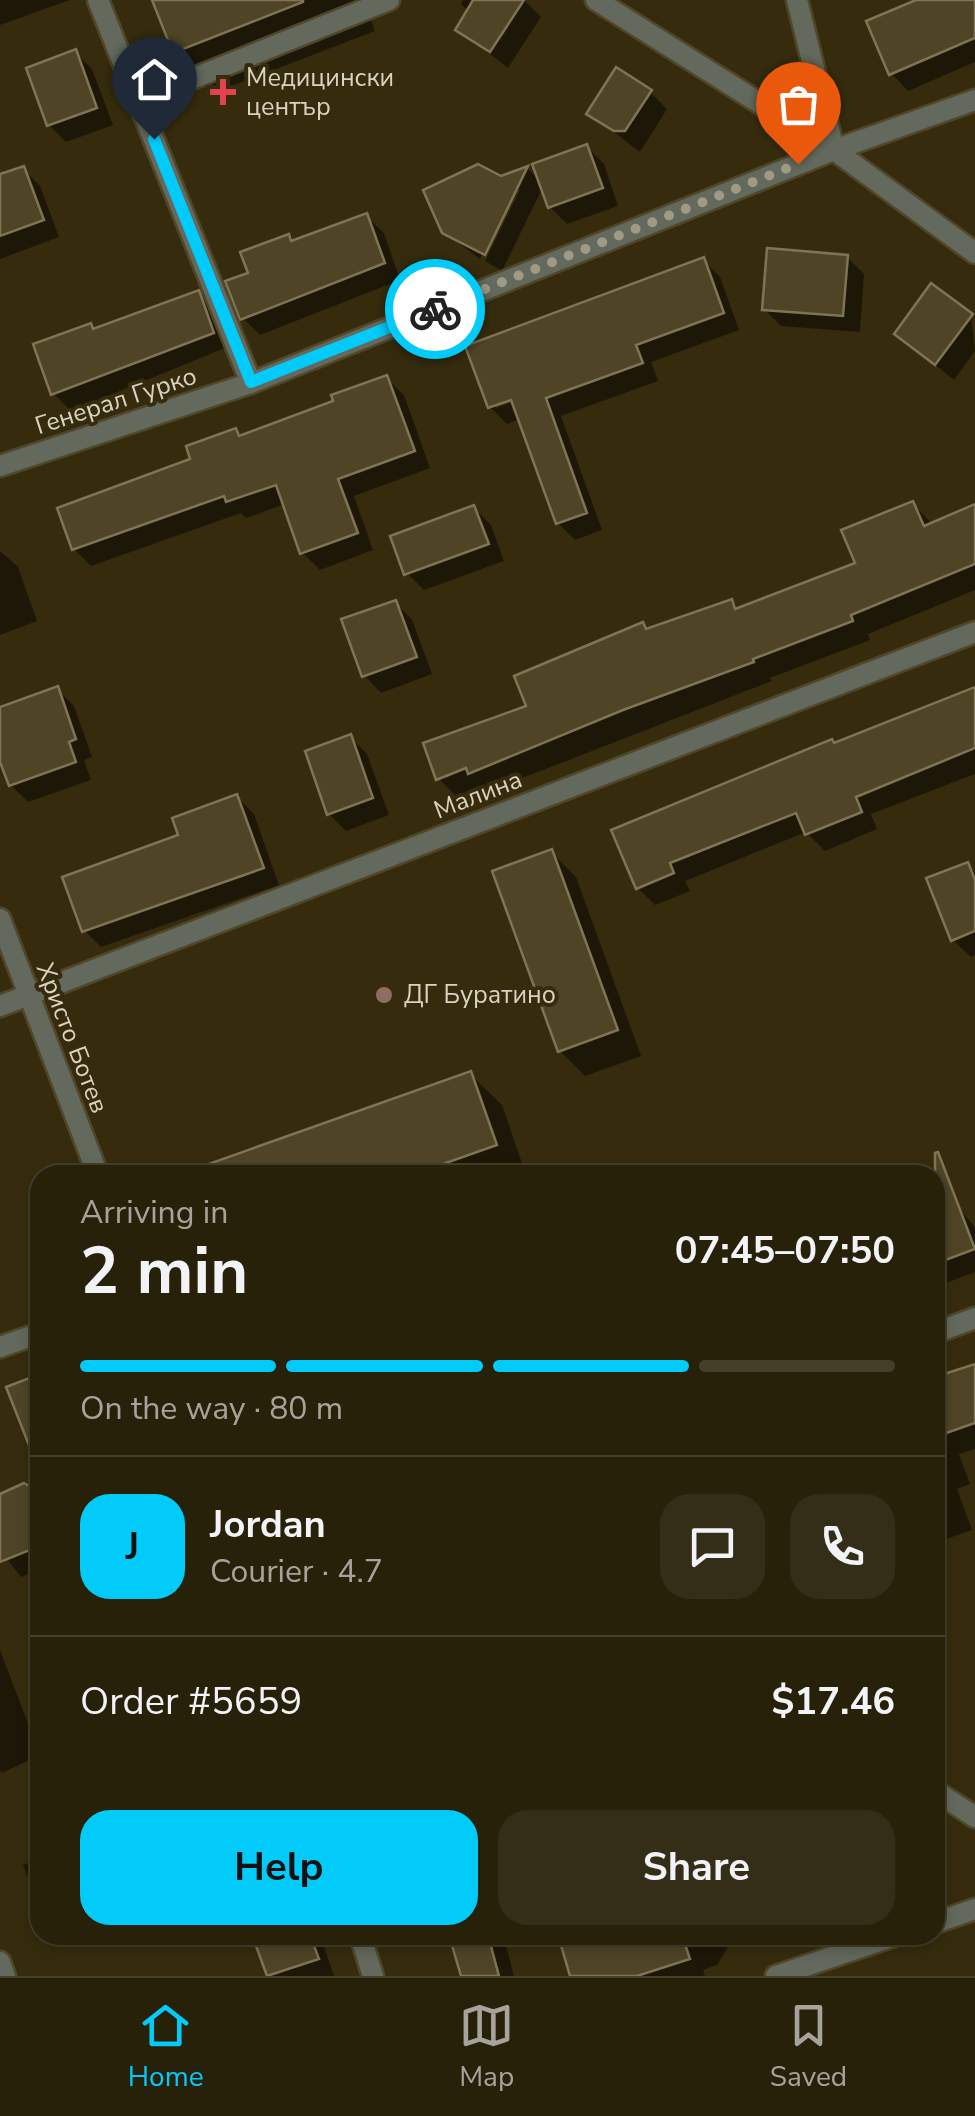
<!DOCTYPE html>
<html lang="en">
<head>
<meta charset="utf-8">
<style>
	:root { --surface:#28210a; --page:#342e18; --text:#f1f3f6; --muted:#a5a39c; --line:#443e2b; --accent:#02cbf9 }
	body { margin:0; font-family:"Nunito Sans",sans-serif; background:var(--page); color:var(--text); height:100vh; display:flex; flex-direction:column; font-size:38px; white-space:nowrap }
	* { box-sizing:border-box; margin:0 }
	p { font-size:32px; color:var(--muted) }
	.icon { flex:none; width:55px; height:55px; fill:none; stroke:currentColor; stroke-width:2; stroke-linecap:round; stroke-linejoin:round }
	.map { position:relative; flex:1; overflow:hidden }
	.drawer { position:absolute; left:30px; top:1165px; width:915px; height:780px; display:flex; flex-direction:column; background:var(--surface); border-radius:30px; box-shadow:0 5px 15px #0003,0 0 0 2px var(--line) }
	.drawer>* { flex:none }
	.pin { position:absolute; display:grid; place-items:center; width:85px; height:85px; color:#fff; margin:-102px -42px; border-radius:50% 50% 50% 0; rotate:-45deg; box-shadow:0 0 10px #0007 }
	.pin .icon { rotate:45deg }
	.courier { position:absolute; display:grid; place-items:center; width:100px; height:100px; margin:-50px; border:8px solid #02cbf9; border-radius:50%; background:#fff; color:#222; box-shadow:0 2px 12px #0007 }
	.head em { font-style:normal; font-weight:700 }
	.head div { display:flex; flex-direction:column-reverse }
	.head { display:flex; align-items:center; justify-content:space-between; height:170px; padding:0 50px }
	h1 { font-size:65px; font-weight:700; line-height:75px }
	.bar { display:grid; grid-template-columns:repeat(4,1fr); gap:15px 10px; align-content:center; height:120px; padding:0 50px }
	.bar i { height:12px; border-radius:8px; background:var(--line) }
	.bar .current { background:var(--accent) }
	.bar p { grid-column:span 4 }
	.line { display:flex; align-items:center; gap:25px; padding:0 50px; border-top:2px solid var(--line) }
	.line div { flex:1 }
	.round { display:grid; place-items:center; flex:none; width:105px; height:105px; border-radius:30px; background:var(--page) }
	.cta { display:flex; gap:20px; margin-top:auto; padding:20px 50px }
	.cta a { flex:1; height:115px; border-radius:30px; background:var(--accent); color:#111; font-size:40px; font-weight:700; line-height:115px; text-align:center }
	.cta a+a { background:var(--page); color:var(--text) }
	.tabs { display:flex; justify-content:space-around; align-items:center; height:140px; border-top:2px solid var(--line); background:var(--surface); font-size:28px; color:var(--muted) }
	.tabs a { display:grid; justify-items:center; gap:5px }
	.tabs .current { color:var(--accent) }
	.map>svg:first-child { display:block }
</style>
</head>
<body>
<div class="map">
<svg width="975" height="1976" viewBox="0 0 975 1976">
	<rect width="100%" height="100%" fill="#362c0d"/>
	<!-- shadow -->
	<g fill="#0007" fill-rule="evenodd">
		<path d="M0,0H70L0,25Z"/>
		<path d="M155,0H377L365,4L375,31L216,92L175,51Z"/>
		<path d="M463,0H524L541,17L508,68L458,29L469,12L461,4Z"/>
		<path d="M925,0H975V62L908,91L891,73Z"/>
		<path d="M75,52L92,69L113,125L66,142L49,125Z"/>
		<path d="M650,92L667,109L640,152L589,113Z"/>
		<path d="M587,147L604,164L618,206L567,224L550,207L543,187L502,271L485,261L520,190H514L480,259L444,232L501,178L528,169L542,182Z"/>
		<path d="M23,169L40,186L59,237L0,259V177Z"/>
		<path d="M366,216L384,233L400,280L260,335L243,318L251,274L288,237L294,243Z"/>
		<path d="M847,257L864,274L860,332L781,326L764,309Z"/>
		<path d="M703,260L720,277L739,330L651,362L658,381L561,416L602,530L575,540L558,523L520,419L507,424L490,407L469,347ZM522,393L523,398L496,408V402Z"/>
		<path d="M199,293L216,311L230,346L71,411L54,394L90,326L95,331Z"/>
		<path d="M971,316L975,351L954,380L897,334Z"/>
		<path d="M386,378L404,395L430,468L354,496L373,550L320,570L303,553L285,504L246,518L241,513L91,566L74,549L236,430L243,438L337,403Z"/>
		<path d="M913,504L933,525L975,507V590L868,634L870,640L770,678L772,681L489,791L484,787L457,797L438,778L642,625L648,631L731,602L739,610L858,565Z"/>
		<path d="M474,508L491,525L504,561L424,590L407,573Z"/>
		<path d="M0,551L18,567L37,621L0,635Z"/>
		<path d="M395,602L412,620L432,674L381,693L364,675Z"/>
		<path d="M57,689L74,706L92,757L84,760L91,780L28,802L11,785L0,754V709Z"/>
		<path d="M975,692V774L871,814L877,829L825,851L806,832L685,881L690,891L655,905L638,888L614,832Z"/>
		<path d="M350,737L367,754L389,815L346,831L329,814Z"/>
		<path d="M237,797L254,814L279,885L101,947L84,930L181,836Z"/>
		<path d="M551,852L576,877L641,1056L585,1076L560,1051Z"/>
		<path d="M967,864L975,872V955L971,957L953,940Z"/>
		<path d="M470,1074L502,1105L526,1175H188Z"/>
		<path d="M957,1206L975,1227V1272L935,1287V1214Z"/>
		<path d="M975,1367V1449L959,1454L970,1484L957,1489L972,1530L935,1543V1389Z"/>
		<path d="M40,1495V1574L37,1571L21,1577L0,1550V1497Z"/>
		<path d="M0,1650L40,1755L2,1773L0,1771Z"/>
		<path d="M40,1858V1906L23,1865Z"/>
		<path d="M255,1935H320L334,1976H269Z"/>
		<path d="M442,1935H515L504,1938L514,1976H463L455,1948Z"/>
		<path d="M563,1935H735L717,1965L703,1970L705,1976H573Z"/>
	</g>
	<!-- building -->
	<g fill="#4f4526" stroke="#7f7454" stroke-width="2.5">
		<path d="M152,0H303V2L173,53Z"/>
		<path d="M473,0H524L490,52L455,30Z"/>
		<path d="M916,0H975V38L889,75L866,21Z"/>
		<path d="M76,49L97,108L47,126L26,68Z"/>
		<path d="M616,67L652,90L625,131H614L586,114Z"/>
		<path d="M587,144L603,188L548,208L532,164Z"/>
		<path d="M478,164L501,176L528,166L485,255L442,233L423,190Z"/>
		<path d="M24,166L44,220L0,236V174Z"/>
		<path d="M367,213L385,263L240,320L225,281L248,273L240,252L289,234L291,241Z"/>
		<path d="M767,248L848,255L843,316L762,310Z"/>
		<path d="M704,257L724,313L636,345L643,363L546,398L587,513L556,524L511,400L488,408L465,346Z"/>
		<path d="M931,283L973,314L935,365L894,334Z"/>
		<path d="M199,290L214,333L51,395L33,344L91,323L93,329Z"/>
		<path d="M387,375L415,451L338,479L358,533L300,554L276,485L226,502L224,496L72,550L57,508L190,459L186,446L236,428L239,436L333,401L331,395Z"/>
		<path d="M913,501L924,526L975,504V564L851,615L853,621L753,659L754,662L623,710L468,774L466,768L436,780L423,743L526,706L514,676L643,622L646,629L732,599L735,609L855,563L841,530Z"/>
		<path d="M474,505L489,544L404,575L390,536Z"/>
		<path d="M396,600L417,657L362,677L341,619Z"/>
		<path d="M58,686L76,739L69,742L76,762L9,786L0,762V707Z"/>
		<path d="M975,687V748L856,797L862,812L805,835L796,813L670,863L674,873L636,889L611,830L832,739L834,743Z"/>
		<path d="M351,734L373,798L327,815L305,751Z"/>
		<path d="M237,794L264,868L82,932L62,877L178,835L172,818Z"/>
		<path d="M552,849L618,1030L558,1052L492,871Z"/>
		<path d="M968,862L975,880V931L951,941L926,878Z"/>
		<path d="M471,1071L497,1145L412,1175H190L189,1171Z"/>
		<path d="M938,1152L975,1249L935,1264V1153Z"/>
		<path d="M975,1364V1423L935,1437V1377Z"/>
		<path d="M40,1374V1468H38L6,1387Z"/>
		<path d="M24,1483L40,1492V1546L0,1562V1494Z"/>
		<path d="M252,1935H310L319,1959L267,1976Z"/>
		<path d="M449,1935H488L499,1976H461Z"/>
		<path d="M558,1935H682L690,1959L637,1976H570Z"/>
	</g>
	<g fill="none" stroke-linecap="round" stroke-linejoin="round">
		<!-- service casing -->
		<g stroke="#50472a" stroke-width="25">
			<path id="service" d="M179,84L389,0"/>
		</g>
		<!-- minor casing -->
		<g stroke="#50472a" stroke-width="25">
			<g id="minor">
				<path d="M98,0L251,383"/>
				<path d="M596,0L834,150L975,253"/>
				<path d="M797,0L834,150"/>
				<path d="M0,466L251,383L834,150L975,100"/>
				<path d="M0,919L98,1175"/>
				<path d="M0,1006L975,632"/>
				<path d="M935,1333L975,1318"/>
				<path d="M0,1347L40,1333"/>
				<path d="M935,1791L975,1817"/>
				<path d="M935,1923L975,1909"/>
				<path d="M360,1935L373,1976"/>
				<path d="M0,1962L5,1976"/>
				<path d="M776,1976L897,1935"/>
			</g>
		</g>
		<!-- service -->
		<use href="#service" stroke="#63695c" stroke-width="20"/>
		<!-- minor -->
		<use href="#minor" stroke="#63695c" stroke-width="20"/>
	</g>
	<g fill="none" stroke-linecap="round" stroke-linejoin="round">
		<!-- done -->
		<path stroke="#a09983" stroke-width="10" stroke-dasharray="0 18" d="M435,309L798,164"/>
		<!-- route -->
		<path stroke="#02cbf9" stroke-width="12" d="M154,139L251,382L435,309"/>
	</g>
	<!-- markers -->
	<path fill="#e0444e" stroke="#362c0d" stroke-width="4" d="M218 77h10v10h10v10h-10v10h-10v-10h-10v-10h10z"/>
	<circle fill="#8d6e63" stroke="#362c0d" stroke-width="4" cx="384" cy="995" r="10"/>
	<g text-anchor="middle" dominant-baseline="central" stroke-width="8" stroke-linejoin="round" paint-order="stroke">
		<!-- poi labels -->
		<g font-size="25" fill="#d9d3c2" stroke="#362c0d" text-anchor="start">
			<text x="246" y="78">Медицински<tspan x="246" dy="29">център</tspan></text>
			<text x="404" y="995">ДГ Буратино</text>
		</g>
		<!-- street labels -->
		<g font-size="25" fill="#d9d3c2" stroke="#362c0d">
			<text transform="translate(116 401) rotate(-18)">Генерал Гурко</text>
			<text transform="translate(478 795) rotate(-21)">Малина</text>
			<text transform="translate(72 1038) rotate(69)">Христо Ботев</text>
		</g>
	</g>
</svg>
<div class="pin" style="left:798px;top:164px;background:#ea580c"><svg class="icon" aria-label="bag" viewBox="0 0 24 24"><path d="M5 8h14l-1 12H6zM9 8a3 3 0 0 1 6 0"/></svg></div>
<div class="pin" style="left:154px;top:139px;background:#1f2937"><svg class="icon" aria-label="home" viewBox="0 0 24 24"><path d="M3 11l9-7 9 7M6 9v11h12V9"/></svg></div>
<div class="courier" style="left:435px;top:309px"><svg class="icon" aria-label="bike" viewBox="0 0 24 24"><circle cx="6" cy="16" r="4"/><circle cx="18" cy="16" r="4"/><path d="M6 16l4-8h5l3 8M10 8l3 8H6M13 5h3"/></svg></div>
<section class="drawer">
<div class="head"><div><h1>2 min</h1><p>Arriving in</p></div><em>07:45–07:50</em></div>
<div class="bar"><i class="current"></i><i class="current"></i><i class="current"></i><i></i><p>On the way · 80 m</p></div>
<div class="line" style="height:180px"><b class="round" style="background:var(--accent);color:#111">J</b><div><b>Jordan</b><p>Courier · 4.7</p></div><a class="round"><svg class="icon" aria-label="chat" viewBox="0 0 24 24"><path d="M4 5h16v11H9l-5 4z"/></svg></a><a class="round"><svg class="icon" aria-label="phone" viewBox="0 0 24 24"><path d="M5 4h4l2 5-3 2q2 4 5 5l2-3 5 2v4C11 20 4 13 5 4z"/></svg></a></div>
<div class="line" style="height:130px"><div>Order #5659</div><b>$17.46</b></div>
<div class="cta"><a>Help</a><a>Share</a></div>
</section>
</div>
<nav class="tabs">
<a class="current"><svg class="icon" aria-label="home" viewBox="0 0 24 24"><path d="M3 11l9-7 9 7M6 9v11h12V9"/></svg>Home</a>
<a><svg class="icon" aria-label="map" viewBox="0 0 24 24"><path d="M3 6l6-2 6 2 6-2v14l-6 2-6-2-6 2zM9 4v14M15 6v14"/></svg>Map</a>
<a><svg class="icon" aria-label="saved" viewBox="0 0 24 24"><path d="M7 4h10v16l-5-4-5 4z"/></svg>Saved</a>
</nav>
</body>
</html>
